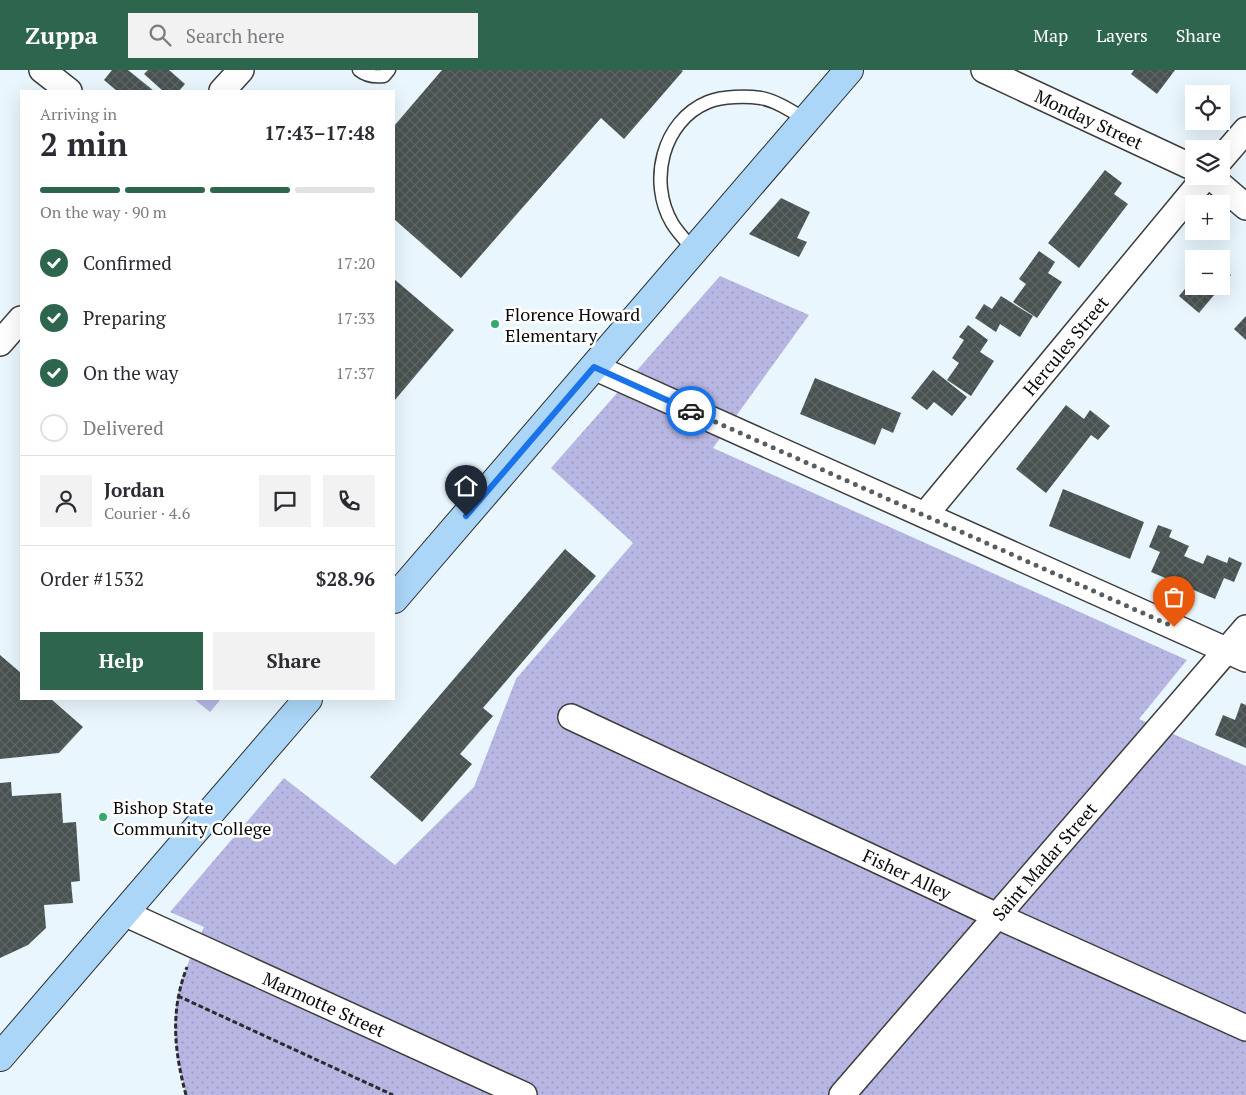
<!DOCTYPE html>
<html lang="en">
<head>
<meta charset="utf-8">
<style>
	:root { --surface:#fff; --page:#f2f2f3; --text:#2b2b33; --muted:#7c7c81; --line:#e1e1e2; --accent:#2e654d }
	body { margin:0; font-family:"PT Serif",serif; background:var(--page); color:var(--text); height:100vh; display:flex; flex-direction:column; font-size:19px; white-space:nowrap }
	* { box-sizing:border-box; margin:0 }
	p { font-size:16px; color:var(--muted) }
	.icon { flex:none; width:28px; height:28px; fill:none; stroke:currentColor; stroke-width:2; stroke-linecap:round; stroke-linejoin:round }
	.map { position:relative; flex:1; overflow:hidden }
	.panel { position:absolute; left:20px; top:20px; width:375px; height:610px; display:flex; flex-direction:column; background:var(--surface); border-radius:0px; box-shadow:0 5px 20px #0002 }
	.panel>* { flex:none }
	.fabs { position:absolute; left:1185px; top:15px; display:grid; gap:10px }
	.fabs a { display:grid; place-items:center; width:45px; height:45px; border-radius:0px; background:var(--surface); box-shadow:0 5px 20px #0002; font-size:25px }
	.pin { position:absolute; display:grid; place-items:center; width:42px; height:42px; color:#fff; margin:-51px -21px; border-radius:50% 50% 50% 0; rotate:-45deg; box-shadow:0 0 5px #0007 }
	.pin .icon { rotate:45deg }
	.courier { position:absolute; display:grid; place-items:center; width:50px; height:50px; margin:-25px; border:4px solid #1a73e8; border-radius:50%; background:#fff; color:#222; box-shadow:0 1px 6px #0007 }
	.overview em { font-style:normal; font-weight:700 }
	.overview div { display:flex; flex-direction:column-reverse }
	.overview { display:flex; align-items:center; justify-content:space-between; height:85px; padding:0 20px }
	h1 { font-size:32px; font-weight:700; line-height:38px }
	.bar { display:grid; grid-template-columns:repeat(4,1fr); gap:8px 5px; align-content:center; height:60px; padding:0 20px }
	.bar i { height:6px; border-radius:4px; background:var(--line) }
	.bar .current { background:var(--accent) }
	.bar p { grid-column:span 4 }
	.line { display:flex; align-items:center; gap:12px; padding:0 20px; border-top:1px solid var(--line) }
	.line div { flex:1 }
	.round { display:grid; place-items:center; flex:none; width:52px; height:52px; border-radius:0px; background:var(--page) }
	ol { padding:0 20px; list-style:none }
	li { display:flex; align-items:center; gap:15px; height:55px }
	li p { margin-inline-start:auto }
	li .icon { padding:5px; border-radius:50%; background:var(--accent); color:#fff; stroke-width:4 }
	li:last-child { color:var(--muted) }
	li i { width:28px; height:28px; border:2px solid var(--line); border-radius:50% }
	.cta { display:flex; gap:10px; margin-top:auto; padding:10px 20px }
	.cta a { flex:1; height:58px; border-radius:0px; background:var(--accent); color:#fff; font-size:20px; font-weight:700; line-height:58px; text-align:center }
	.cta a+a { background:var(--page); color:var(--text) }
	header { display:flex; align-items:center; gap:30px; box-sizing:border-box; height:70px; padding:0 25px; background:var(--accent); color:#fff }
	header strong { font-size:24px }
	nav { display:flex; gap:28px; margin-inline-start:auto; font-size:18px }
	.search { width:350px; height:45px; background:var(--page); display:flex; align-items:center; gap:12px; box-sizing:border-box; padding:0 18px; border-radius:0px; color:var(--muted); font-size:19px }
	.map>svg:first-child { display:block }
</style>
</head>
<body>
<header>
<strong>Zuppa</strong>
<div class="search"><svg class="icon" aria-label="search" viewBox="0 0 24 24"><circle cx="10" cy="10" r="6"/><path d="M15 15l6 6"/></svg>Search here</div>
<nav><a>Map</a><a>Layers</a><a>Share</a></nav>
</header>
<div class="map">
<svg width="1246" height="1025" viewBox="0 0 1246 1025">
	<defs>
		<pattern id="grass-dots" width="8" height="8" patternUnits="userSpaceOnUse" patternTransform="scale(1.25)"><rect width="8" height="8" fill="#b8b7e3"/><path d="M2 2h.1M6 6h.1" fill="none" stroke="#9d9cc1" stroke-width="1.8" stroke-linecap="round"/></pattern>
		<pattern id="building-cross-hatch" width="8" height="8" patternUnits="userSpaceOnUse" patternTransform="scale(1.25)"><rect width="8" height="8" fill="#485251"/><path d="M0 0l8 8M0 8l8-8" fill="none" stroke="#5e6665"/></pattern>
	</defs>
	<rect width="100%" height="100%" fill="#e9f6fd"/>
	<!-- grass -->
	<path fill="url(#grass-dots)" d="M720,206L809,245L713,378L1187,590L1139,649L1246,696V1025H186C179,996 172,967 176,937C179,909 193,882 204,857L170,842L284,708L395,795L474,717L516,609L633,473L551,398Z"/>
	<!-- park -->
	<path fill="#b8b7e3" d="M194,629H221L210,642Z"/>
	<!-- building -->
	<g fill="url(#building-cross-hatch)">
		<path d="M112,0H128L154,21H117L104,10Z"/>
		<path d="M148,0H169L185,14L179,21H163L144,4Z"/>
		<path d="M442,0H681L683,1L624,69L601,48L461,208L394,149V56Z"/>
		<path d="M1134,0H1175L1157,24L1131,4Z"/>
		<path d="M1105,100L1122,113L1114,124L1128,134L1079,198L1048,173Z"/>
		<path d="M781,128L810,142L797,168L807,172L799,187L749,164Z"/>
		<path d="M1039,181L1055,192L1048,203L1062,212L1037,248L1013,232L1026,214L1019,209Z"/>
		<path d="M1221,197L1231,205L1199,243L1179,226L1194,208V216H1221Z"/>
		<path d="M394,209L454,260L394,331Z"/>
		<path d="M1001,226L1033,246L1020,267L1000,254L996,262L975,248L984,234L992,239Z"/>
		<path d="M1246,246V270L1234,259Z"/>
		<path d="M968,255L988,270L980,282L994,291L971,326L947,310L959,293L952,288L964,270L959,267Z"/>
		<path d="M933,300L967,327L952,346L934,332L927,340L911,328Z"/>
		<path d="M815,308L901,343L893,363L882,358L875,375L800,344Z"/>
		<path d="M1066,335L1084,349L1090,340L1110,356L1098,370L1091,365L1046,423L1016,399Z"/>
		<path d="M1063,419L1144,452L1130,489L1049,456Z"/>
		<path d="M1158,455L1172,460L1169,467L1189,476L1184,486L1203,494L1207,485L1227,493L1229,487L1242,493L1234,512L1224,508L1215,529L1151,502L1160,482L1149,477Z"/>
		<path d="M565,479L596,506L483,638L493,646L460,684L472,694L422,752L370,707Z"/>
		<path d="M0,585L21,603V629H51L83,657L59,683L0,689Z"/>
		<path d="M1241,633L1246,635V678L1215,665L1223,645L1235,650Z"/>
		<path d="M11,712L12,726L61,723L63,753L76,752L80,811L71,812L73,833L44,835L46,858L28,875L0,888V713Z"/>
	</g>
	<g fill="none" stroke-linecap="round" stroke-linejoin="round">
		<!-- lane casing -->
		<g stroke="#3d3d3d" stroke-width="15">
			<g id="lane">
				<path d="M359,0C366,6 375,7 384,6L389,0"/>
				<path d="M694,180C687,172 678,163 672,153C648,112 662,51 708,32C723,26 746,26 761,28C777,31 793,42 806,50"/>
			</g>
		</g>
		<!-- street casing -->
		<g stroke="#3d3d3d" stroke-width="28">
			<g id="street">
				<path d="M42,0L69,21"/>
				<path id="s1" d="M984,0L1194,98"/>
				<path d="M222,21L241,0"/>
				<path d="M1221,89L1246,60"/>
				<path d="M1210,106L1246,137"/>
				<path d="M0,273L21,249"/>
				<path d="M594,297L1246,589"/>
				<path id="s2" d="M925,445L1206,106"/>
				<path id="s3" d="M571,647L997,846L1246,958"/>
				<path id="s4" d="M124,843L524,1025"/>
				<path id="s5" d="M842,1025L1246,558"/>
			</g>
		</g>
		<!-- secondary casing -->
		<g stroke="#2c2c2c" stroke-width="30">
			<g id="secondary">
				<path d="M394,529L849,0"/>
				<path d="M0,987L308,629"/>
			</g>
		</g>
		<!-- path -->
		<g stroke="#2c2c2c" stroke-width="3" stroke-dasharray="5 2.5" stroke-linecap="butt">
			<path d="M178,926L393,1025"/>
			<path d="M186,1025C174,980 170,941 187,897"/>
		</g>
		<!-- lane -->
		<use href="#lane" stroke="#fff" stroke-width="12"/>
		<!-- street -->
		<use href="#street" stroke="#fff" stroke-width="25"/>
		<!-- secondary -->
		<use href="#secondary" stroke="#abd6f7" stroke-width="28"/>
	</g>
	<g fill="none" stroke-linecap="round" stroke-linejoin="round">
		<!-- done -->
		<path stroke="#585d5f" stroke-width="5" stroke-dasharray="0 9" d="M691,341L1174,557"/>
		<!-- route -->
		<path stroke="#1a73e8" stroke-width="6" d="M466,446L594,297L691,341"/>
	</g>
	<!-- markers -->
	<g fill="#31ab6d" stroke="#fff" stroke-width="2">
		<circle cx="495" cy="254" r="5"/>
		<circle cx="103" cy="747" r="5"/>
	</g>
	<g text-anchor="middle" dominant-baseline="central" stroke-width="5" stroke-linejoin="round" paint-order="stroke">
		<!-- street labels -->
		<g font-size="18" fill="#0a0a0a" stroke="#fff">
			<text stroke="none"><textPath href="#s1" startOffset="116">Monday Street</textPath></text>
			<text stroke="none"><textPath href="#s2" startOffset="220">Hercules Street</textPath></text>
			<text stroke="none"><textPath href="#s5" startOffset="309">Saint Madar Street</textPath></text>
			<text stroke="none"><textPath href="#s3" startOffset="371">Fisher Alley</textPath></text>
			<text stroke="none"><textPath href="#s4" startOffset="220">Marmotte Street</textPath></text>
		</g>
		<!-- poi labels -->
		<g font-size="18" fill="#0a0a0a" stroke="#fff" text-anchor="start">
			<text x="505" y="244">Florence Howard<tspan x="505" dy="21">Elementary</tspan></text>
			<text x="113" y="737">Bishop State<tspan x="113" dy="21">Community College</tspan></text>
		</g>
	</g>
</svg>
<div class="fabs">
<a><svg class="icon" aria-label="locate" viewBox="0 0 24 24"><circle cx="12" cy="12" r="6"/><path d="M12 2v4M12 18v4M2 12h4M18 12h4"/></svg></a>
<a><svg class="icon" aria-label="layers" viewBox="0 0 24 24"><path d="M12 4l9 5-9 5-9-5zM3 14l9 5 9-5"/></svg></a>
<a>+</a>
<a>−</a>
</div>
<div class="pin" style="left:1174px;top:557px;background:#ea580c"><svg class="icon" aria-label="bag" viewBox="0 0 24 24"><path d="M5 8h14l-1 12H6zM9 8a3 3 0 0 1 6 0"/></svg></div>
<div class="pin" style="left:466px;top:446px;background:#1f2937"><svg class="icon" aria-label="home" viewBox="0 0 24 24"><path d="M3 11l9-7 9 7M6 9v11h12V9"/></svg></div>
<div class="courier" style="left:691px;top:341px"><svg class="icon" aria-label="car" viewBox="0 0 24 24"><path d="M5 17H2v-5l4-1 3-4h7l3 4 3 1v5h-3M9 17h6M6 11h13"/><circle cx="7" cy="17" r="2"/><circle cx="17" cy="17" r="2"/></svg></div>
<section class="panel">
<div class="overview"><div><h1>2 min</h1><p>Arriving in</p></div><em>17:43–17:48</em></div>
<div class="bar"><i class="current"></i><i class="current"></i><i class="current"></i><i></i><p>On the way · 90 m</p></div>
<ol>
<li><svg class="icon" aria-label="check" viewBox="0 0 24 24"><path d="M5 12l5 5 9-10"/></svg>Confirmed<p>17:20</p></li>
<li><svg class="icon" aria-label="check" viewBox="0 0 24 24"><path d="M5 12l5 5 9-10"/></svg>Preparing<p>17:33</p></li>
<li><svg class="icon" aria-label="check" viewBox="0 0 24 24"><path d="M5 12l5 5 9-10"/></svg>On the way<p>17:37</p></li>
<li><i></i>Delivered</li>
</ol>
<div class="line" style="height:90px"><a class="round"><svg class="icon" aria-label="person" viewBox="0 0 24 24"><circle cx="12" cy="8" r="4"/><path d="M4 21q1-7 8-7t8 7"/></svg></a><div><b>Jordan</b><p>Courier · 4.6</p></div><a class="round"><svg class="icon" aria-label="chat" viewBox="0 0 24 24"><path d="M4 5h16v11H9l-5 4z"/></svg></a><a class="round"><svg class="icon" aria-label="phone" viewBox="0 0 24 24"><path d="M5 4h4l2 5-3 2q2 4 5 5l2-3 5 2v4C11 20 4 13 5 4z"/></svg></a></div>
<div class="line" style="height:65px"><div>Order #1532</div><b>$28.96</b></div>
<div class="cta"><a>Help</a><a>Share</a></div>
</section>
</div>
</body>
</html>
